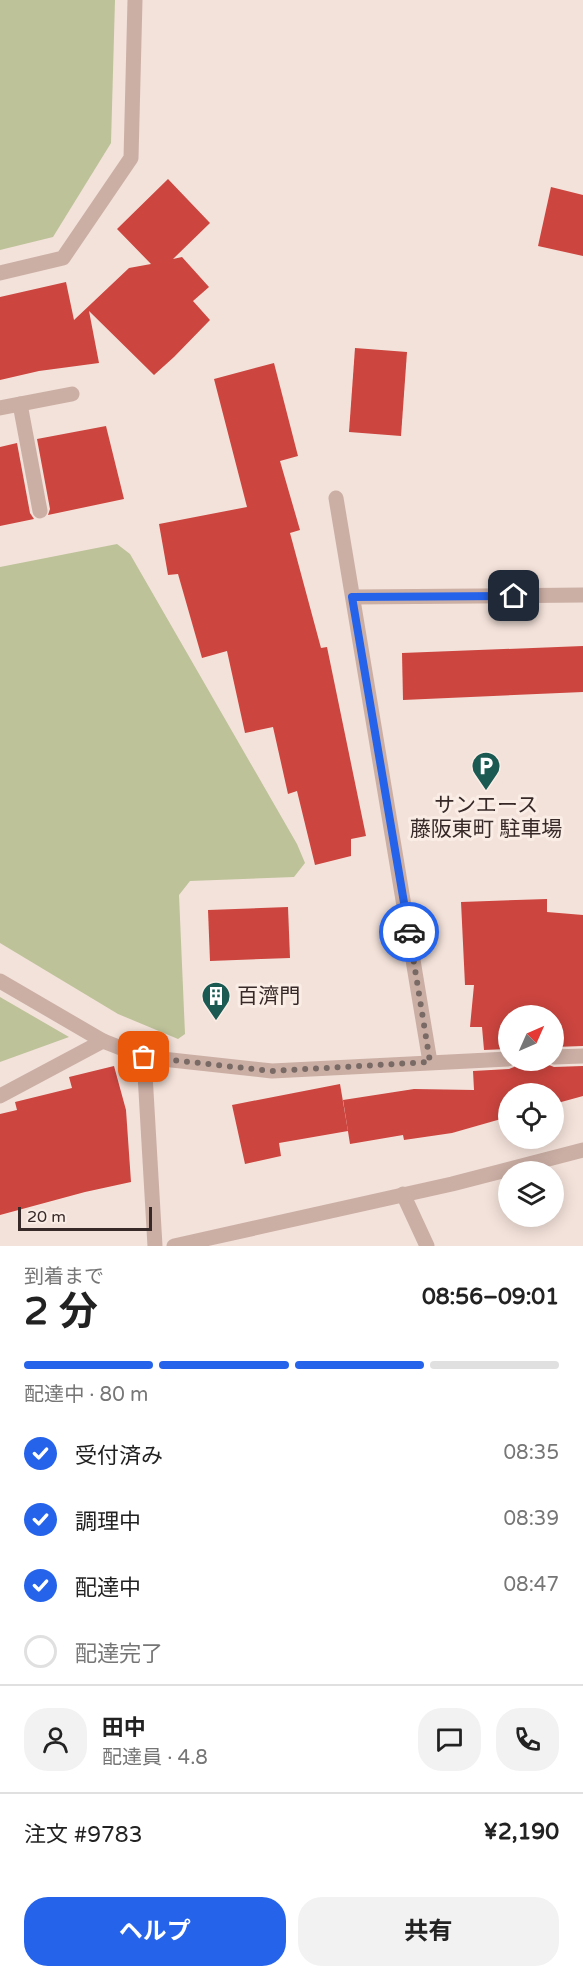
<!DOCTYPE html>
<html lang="ja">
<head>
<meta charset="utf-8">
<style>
	:root { --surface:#fff; --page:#f2f2f2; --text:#222; --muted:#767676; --line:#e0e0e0; --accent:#2563eb }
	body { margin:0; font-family:"Varela Round","Noto Sans JP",sans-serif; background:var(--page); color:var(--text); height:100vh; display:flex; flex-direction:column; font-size:22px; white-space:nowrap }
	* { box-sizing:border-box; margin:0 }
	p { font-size:20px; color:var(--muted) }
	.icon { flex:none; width:33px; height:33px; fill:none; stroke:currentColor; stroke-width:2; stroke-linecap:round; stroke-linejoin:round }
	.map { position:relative; height:1246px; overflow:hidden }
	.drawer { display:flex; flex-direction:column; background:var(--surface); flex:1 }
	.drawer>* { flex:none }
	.needle { width:39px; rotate:45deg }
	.buttons { position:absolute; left:498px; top:1005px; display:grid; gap:12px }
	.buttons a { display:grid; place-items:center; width:66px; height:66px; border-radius:50%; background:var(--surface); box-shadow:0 3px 15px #0003; font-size:30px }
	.scale { position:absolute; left:18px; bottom:15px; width:134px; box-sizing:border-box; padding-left:6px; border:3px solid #372927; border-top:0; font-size:16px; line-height:21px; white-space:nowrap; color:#372927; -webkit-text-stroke:4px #faede6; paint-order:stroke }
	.pin { position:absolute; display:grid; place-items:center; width:51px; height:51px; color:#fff; margin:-26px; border-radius:12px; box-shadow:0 3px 9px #0006 }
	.courier { position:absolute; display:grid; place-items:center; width:60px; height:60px; margin:-30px; border:4px solid #2563eb; border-radius:50%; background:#fff; color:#222; box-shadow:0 2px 8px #0007 }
	.summary em { font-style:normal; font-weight:700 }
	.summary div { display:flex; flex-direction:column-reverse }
	.summary { display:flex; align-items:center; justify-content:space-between; height:102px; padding:0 24px }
	h1 { font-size:39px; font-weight:700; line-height:45px }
	.bar { display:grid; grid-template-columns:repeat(4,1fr); gap:9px 6px; align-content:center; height:72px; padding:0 24px }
	.bar i { height:8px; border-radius:4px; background:var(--line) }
	.bar .selected { background:var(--accent) }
	.bar p { grid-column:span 4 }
	.line { display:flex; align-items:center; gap:15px; padding:0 24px; border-top:2px solid var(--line) }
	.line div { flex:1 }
	.round { display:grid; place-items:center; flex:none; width:63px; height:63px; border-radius:24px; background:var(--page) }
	ol { padding:0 24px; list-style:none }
	li { display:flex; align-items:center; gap:18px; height:66px }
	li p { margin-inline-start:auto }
	li .icon { padding:6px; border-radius:50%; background:var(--accent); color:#fff; stroke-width:4 }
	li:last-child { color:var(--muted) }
	li i { width:33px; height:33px; border:3px solid var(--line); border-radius:50% }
	.action { display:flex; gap:12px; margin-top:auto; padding:12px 24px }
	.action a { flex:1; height:69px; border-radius:24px; background:var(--accent); color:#fff; font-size:24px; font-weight:700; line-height:69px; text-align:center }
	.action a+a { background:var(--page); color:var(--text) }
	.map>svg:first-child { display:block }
</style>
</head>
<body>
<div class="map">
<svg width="583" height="1246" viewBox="0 0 583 1246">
	<rect width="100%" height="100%" fill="#f3e2da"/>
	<!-- green -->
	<g fill="#bdc299">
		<path d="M0,0H115L111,143L53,237L0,250Z"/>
		<path d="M117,544L130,554L297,844L305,863L294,877L190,881L179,895L185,1034L178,1039L118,1014L0,943V567Z"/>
		<path d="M0,997L69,1037L0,1062Z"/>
	</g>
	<!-- building -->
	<g fill="#cc453f">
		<path d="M168,179L210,223L173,259L182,257L209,287L193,301L210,320L174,357L154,375L89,311L99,363L39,371L0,380V297L66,282L74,320L129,268L151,264L117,229Z"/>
		<path d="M551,187L583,195V256L538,246Z"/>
		<path d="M355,348L407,352L401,436L349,432Z"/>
		<path d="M274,363L298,456L280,461L300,530L290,533L321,648L327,647L366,836L351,839V856L315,865L297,791L288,794L273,727L245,733L227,651L202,658L178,574L168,575L159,524L247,507L214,379Z"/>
		<path d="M106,426L124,499L48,515L50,509L37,439Z"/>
		<path d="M17,443L30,513L34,519L0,526V447Z"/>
		<path d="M583,646V692L403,700L402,653Z"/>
		<path d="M547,899V912L583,915V1046L554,1047V1016H508V1049L484,1050L482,1027H470L474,985H465L461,902Z"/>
		<path d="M288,907L290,958L210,961L208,910Z"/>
		<path d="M517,1060H545L549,1065L554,1067L583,1066V1096L554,1104V1094H508V1117L452,1133L404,1140L403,1135L350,1144L343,1100L414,1089L474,1090L473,1071L509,1069L514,1067Z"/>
		<path d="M114,1066L126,1110L131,1182L85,1192L0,1215V1114L17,1110L15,1102L72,1088L69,1077Z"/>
		<path d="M340,1084L348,1131L279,1143L281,1156L245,1164L232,1105Z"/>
	</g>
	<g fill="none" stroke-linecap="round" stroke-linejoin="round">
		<!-- service -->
		<g stroke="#cbafa5" stroke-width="15">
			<path d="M20,404L40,511"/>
			<path d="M0,408L72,394"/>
		</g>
		<!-- minor -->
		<g stroke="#cbafa5" stroke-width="15">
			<path d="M0,273L63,258L131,158L135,0"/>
			<path d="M336,498L430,1062"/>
			<path d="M353,597L583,595"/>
			<path d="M0,981L103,1041L144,1057L272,1071L508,1059"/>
			<path d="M144,1057L155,1246"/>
			<path d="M554,1057L583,1056"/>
			<path d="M0,1096L103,1041"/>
			<path d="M403,1194L427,1246"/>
		</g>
		<!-- tertiary -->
		<path stroke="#cbafa5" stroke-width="15" d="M174,1246L452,1184L583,1150"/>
	</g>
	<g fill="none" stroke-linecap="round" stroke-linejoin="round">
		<!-- done -->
		<path stroke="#796a66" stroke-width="6" stroke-dasharray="0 10.8" d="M144,1057L272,1071L430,1062L409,932"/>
		<!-- route -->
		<path stroke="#2563eb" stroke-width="8" d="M409,932L352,597L514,596"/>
	</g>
	<!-- icons -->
	<defs>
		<g id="parking-pin" transform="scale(1.5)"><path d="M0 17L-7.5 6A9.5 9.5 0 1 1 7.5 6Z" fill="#1a5a52" stroke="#faede6"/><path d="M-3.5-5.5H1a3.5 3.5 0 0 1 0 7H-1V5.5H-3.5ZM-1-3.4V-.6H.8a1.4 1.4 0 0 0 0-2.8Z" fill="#fff"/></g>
		<g id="building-pin" transform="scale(1.5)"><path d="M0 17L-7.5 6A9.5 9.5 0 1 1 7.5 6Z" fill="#1a5a52" stroke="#faede6"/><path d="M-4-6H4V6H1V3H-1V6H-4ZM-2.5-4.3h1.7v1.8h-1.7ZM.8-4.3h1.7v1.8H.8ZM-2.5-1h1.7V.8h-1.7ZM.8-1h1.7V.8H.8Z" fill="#fff"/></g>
	</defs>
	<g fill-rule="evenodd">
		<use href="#parking-pin" x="486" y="766"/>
		<use href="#building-pin" x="216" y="996"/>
	</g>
	<g text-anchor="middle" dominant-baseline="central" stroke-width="6" stroke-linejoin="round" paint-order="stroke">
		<!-- poi labels -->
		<g font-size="21" fill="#372927" stroke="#faede6">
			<text x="486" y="805">サンエース<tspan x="486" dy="24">藤阪東町 駐車場</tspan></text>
			<text x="237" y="996" text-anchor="start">百濟門</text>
		</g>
	</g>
</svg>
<div class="buttons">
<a><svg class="needle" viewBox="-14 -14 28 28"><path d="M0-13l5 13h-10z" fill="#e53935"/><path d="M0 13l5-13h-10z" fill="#767676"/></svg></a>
<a><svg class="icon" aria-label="locate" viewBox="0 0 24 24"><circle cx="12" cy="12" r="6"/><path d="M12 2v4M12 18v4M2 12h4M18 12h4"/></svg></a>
<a><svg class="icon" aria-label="layers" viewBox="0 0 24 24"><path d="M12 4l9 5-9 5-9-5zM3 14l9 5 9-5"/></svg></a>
</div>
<div class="scale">20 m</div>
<div class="pin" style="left:144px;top:1057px;background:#ea580c"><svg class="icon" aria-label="bag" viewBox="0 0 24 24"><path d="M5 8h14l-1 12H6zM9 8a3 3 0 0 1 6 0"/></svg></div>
<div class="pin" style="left:514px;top:596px;background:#1f2937"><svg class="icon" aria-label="home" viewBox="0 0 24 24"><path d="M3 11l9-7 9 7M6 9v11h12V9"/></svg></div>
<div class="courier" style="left:409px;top:932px"><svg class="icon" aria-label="car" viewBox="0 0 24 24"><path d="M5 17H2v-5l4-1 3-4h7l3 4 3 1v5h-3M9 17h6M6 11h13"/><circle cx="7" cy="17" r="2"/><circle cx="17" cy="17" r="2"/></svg></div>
</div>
<section class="drawer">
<div class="summary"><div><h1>2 分</h1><p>到着まで</p></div><em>08:56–09:01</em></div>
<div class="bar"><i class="selected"></i><i class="selected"></i><i class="selected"></i><i></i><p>配達中 · 80 m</p></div>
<ol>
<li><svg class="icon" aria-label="check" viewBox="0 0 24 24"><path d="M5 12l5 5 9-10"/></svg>受付済み<p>08:35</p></li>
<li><svg class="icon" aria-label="check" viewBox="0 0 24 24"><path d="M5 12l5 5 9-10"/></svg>調理中<p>08:39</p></li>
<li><svg class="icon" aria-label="check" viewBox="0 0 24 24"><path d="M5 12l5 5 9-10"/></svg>配達中<p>08:47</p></li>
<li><i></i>配達完了</li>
</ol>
<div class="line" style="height:108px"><a class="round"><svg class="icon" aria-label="person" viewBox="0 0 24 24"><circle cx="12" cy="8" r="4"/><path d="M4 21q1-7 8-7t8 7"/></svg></a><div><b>田中</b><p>配達員 · 4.8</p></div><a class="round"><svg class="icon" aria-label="chat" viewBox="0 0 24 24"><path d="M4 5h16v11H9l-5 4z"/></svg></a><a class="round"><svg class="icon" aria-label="phone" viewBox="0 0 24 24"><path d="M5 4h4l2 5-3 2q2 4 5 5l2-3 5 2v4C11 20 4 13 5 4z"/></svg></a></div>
<div class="line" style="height:78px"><div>注文 #9783</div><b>¥2,190</b></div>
<div class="action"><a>ヘルプ</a><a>共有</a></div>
</section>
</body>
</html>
